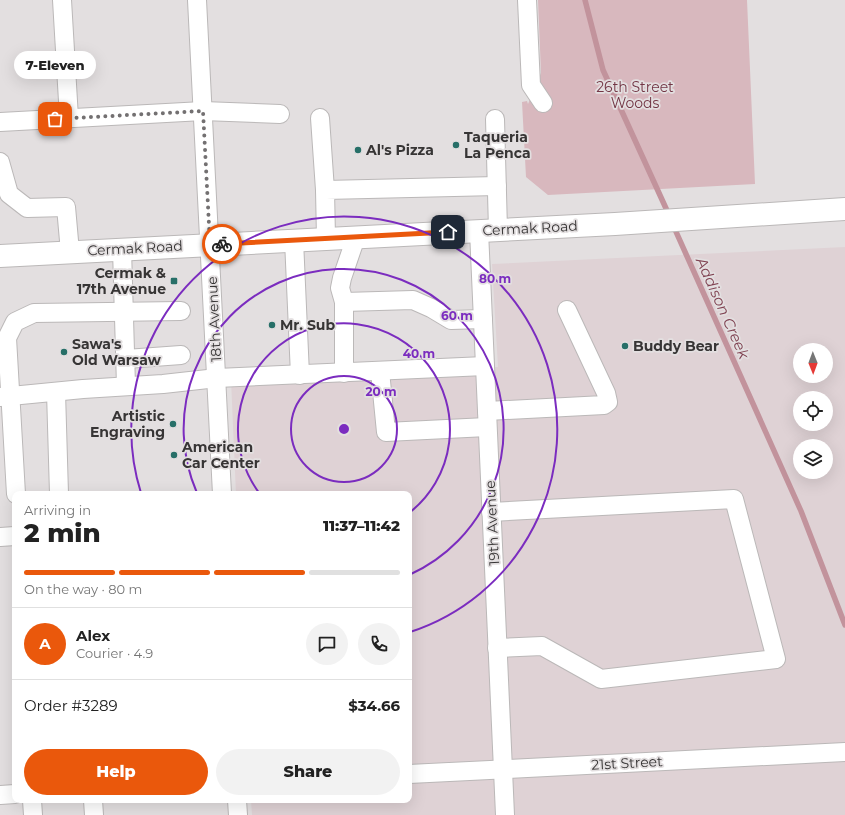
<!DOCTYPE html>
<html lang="en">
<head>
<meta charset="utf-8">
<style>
	:root { --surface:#fff; --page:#f2f2f2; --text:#222; --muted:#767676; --line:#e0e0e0; --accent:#ea580c }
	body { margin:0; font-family:Montserrat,sans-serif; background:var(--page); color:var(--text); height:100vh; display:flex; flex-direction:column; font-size:15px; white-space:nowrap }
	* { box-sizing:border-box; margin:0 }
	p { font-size:13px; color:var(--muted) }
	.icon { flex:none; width:22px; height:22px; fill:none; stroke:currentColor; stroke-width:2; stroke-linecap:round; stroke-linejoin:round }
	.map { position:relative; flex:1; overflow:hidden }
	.sheet { position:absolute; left:12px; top:491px; width:400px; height:312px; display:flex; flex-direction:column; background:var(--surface); border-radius:8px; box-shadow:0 4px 16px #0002 }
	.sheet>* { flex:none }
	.needle { width:26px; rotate:179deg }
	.controls { position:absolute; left:793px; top:343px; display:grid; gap:8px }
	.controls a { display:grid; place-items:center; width:40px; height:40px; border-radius:50%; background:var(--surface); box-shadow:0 4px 16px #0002; font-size:20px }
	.pin { position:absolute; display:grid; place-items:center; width:34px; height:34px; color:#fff; margin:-17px; border-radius:8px; box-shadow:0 2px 6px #0006 }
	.courier { position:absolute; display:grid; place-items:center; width:40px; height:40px; margin:-20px; border:3px solid #ea580c; border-radius:50%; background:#fff; color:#222; box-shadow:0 1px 5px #0007 }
	.bubble { position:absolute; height:28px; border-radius:14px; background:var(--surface); box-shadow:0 4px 16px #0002; font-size:13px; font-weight:800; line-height:28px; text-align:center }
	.summary em { font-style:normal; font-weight:800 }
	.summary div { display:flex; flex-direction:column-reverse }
	.summary { display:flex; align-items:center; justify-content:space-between; height:68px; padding:0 12px }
	h1 { font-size:26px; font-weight:800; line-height:30px }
	.bar { display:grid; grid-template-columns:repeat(4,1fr); gap:6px 4px; align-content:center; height:48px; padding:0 12px }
	.bar i { height:5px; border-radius:3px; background:var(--line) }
	.bar .selected { background:var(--accent) }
	.bar p { grid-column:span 4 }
	.line { display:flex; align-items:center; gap:10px; padding:0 12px; border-top:1px solid var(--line) }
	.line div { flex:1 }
	.round { display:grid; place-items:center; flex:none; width:42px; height:42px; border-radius:21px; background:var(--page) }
	.button { display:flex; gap:8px; margin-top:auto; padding:8px 12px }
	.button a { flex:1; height:46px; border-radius:24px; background:var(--accent); color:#fff; font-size:16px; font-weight:800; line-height:46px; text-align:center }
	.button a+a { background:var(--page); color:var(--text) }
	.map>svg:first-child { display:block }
</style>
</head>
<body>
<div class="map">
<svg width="845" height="815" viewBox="0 0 845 815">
	<rect width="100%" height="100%" fill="#e3dfe0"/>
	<!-- built -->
	<path fill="#dfd2d5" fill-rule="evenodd" d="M845,247V815H252L251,800H409V494H236L231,380L498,367L492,264ZM800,350H826V376H800ZM800,398H826V424H800ZM800,446H826V472H800Z"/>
	<!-- green -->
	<path fill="#d8b8be" d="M538,0H747L755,184L548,195L526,177L522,102L527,101L528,104L541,73Z"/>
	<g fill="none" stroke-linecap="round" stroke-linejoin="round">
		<!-- stream -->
		<g stroke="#c2939c" stroke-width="5.5">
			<path d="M585,0L603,70L669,215"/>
			<path d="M673,225L801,511L845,625"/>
		</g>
		<!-- minor casing -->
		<g stroke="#bbb8b8" stroke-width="20">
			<g id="minor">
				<path d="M62,0L69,118"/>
				<path d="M197,0L222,494"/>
				<path d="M527,0L531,85L543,103"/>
				<path d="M320,118L325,190"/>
				<path d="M495,119L498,230"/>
				<path d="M0,122L203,111L280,114"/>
				<path d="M0,162L9,194L27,208L66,207L70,252"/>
				<path d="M479,231L505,815"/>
				<path d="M326,238L325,190L497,186"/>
				<path d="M294,240L300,375"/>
				<path d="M122,249L126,386"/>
				<path d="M344,302L340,288L342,278L356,237"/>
				<path d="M126,359L181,355"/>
				<path d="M380,371L386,432L487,427"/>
				<path d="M344,373V302L413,300L431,308L451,320L483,319"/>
				<path d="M56,392L59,494"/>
				<path d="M0,397L83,389L163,384L217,378L485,366"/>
				<path d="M487,411L604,405L608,402L606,393L567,310"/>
				<path d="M16,494L7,338L15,322L34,313L181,311"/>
				<path d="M491,512L734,499L776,659L601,679L542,646L497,648"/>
				<path d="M0,537L15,536"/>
				<path d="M409,774L845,752"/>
				<path d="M0,795L15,794"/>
				<path d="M32,800L33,815"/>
				<path d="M93,800L94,815"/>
				<path d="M237,800L238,815"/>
			</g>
		</g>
		<!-- major casing -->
		<g stroke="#bbb8b8" stroke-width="24">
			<path id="major" d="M0,256L615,224L845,209"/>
		</g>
		<!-- minor -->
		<use href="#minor" stroke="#fff" stroke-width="18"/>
		<!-- major -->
		<use href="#major" stroke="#fff" stroke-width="22"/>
	</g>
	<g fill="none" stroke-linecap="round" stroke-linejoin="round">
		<!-- done -->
		<path stroke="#737071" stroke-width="4" stroke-dasharray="0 7.2" d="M55,119L203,111L210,244H222"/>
		<!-- route -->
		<path stroke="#ea580c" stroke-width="5" d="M222,244L448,232"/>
	</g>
	<!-- distance rings -->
	<g fill="none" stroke="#7b2cbf" stroke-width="2">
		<circle cx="344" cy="429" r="53"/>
		<path d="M260 494A106 106 0 1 1 409 513"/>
		<path d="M197 493A160 160 0 1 1 409 575"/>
		<path d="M141 493A213 213 0 1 1 410 632"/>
	</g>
	<!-- markers -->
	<g fill="#276f68" stroke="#e3dfe0" stroke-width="1.5">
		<circle cx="456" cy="145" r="4"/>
		<circle cx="358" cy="150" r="4"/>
		<rect x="170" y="277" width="8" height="8" rx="2"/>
		<circle cx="272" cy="325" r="4"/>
		<circle cx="625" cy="346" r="4"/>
		<circle cx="64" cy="352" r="4"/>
		<circle cx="173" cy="424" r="4"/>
		<circle cx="174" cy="455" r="4"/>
	</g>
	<g text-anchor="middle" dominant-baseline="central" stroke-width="3.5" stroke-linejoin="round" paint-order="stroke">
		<!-- park labels -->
		<g font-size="14" fill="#733645" stroke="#e3dfe0">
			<text x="635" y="87">26th Street<tspan x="635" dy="16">Woods</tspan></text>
		</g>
		<!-- poi labels -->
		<g font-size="14" font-weight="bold" fill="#373535" stroke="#e3dfe0" text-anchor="start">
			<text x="464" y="137">Taqueria<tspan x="464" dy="16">La Penca</tspan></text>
			<text x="366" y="150">Al's Pizza</text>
			<text x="166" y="273" text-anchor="end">Cermak &amp;<tspan x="166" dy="16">17th Avenue</tspan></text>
			<text x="280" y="325">Mr. Sub</text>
			<text x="72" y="344">Sawa's<tspan x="72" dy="16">Old Warsaw</tspan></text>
			<text x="633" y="346">Buddy Bear</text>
			<text x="165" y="416" text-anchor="end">Artistic<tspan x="165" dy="16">Engraving</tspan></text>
			<text x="182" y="447">American<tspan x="182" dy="16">Car Center</tspan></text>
		</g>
		<!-- street labels -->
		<g font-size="14" fill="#373535" stroke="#e3dfe0">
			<text transform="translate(530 228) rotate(-3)">Cermak Road</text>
			<text transform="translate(135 248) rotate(-3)">Cermak Road</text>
			<text transform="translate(214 319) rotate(-93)">18th Avenue</text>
			<text transform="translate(492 523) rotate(-93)">19th Avenue</text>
			<text transform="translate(627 763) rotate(-3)">21st Street</text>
		</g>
		<!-- water labels -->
		<g font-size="15" font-style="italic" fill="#7f4150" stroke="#e3dfe0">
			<text transform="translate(723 308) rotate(66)">Addison Creek</text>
		</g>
	</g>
	<circle cx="344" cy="429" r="6" fill="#7b2cbf" stroke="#e3dfe0" stroke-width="2"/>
	<g font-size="12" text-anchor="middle" font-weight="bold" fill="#7b2cbf" stroke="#e3dfe0" stroke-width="3.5" stroke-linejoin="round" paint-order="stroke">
		<text x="495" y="283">80 m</text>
		<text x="457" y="320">60 m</text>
		<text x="419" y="358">40 m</text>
		<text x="381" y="396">20 m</text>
	</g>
</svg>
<div class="controls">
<a><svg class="needle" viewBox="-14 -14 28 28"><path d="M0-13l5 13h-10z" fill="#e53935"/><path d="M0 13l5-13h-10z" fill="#767676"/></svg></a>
<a><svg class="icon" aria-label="locate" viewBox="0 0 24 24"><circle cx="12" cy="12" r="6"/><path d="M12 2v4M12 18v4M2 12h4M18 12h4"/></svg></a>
<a><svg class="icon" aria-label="layers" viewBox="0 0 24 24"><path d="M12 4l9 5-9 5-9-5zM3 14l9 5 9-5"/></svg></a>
</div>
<div class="pin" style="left:55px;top:119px;background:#ea580c"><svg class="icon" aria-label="bag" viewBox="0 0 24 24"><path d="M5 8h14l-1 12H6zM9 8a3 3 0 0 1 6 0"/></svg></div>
<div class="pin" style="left:448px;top:232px;background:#1f2937"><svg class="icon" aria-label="home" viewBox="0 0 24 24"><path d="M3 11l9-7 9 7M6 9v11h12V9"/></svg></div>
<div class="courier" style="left:222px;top:244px"><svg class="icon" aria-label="bike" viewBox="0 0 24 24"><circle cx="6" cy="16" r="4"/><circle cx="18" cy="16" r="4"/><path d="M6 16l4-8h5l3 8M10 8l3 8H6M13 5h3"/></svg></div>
<div class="bubble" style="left:14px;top:51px;width:82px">7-Eleven</div>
<section class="sheet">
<div class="summary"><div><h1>2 min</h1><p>Arriving in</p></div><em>11:37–11:42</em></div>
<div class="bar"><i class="selected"></i><i class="selected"></i><i class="selected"></i><i></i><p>On the way · 80 m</p></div>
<div class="line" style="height:72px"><b class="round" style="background:var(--accent);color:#fff">A</b><div><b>Alex</b><p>Courier · 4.9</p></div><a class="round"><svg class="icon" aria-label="chat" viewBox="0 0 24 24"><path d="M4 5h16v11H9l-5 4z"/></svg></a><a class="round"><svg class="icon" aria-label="phone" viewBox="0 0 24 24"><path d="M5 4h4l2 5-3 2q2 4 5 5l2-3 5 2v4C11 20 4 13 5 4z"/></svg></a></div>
<div class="line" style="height:52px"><div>Order #3289</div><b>$34.66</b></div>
<div class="button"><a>Help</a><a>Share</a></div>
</section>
</div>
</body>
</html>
